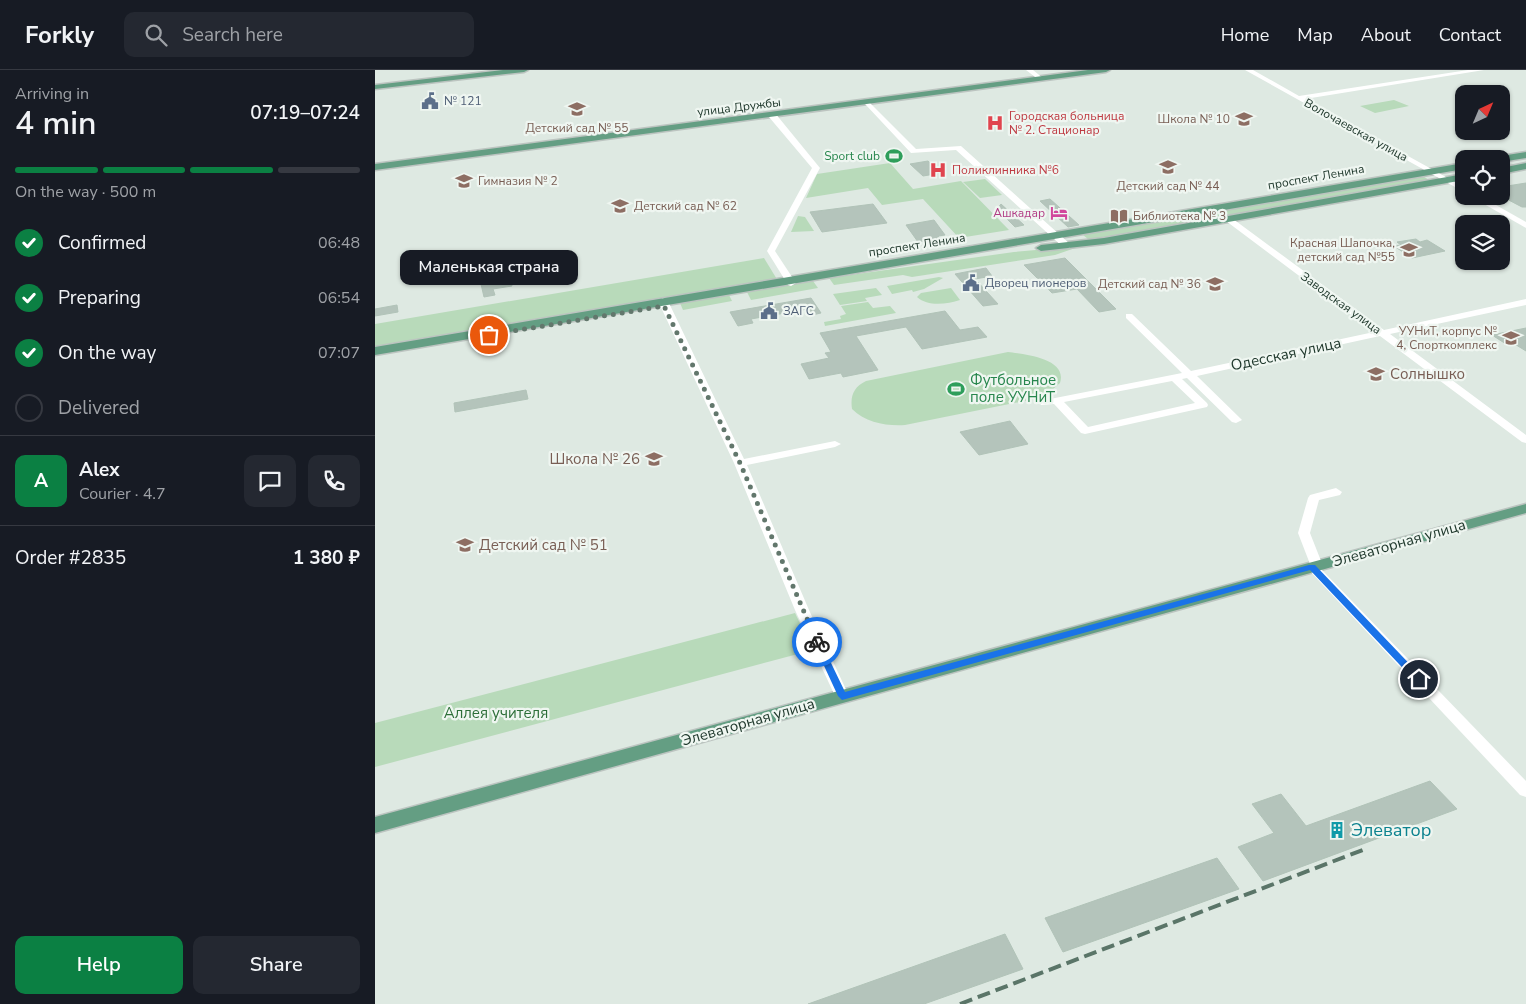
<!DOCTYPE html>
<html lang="en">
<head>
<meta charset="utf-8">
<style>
	:root { --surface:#171b24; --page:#242831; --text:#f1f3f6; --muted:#9ea1a6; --line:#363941; --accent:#0b8043 }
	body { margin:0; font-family:"Nunito Sans",sans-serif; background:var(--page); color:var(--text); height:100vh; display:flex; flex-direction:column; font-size:19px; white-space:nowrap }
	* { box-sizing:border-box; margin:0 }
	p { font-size:16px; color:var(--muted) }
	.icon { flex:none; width:28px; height:28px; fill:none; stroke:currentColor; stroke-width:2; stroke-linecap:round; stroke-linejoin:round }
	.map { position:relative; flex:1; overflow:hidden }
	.details { display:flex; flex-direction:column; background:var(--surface); width:375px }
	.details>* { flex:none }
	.needle { width:32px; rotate:44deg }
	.buttons { position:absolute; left:1080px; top:15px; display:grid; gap:10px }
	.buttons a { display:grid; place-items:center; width:55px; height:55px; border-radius:10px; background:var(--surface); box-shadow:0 1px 4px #0004; font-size:25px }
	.pin { position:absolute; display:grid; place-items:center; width:42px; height:42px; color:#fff; margin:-21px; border:2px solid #fff; border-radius:50%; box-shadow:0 1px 5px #0007 }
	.courier { position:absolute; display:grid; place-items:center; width:50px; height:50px; margin:-25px; border:4px solid #1a73e8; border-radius:50%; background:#fff; color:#222; box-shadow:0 1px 6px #0007 }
	.bubble { position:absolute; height:35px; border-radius:10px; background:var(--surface); box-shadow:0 1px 4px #0004; font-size:16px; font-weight:600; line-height:35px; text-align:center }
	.head em { font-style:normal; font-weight:600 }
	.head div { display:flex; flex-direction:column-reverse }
	.head { display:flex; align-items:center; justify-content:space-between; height:85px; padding:0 15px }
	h1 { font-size:32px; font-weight:600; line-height:38px }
	.bar { display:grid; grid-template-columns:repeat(4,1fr); gap:8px 5px; align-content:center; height:60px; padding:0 15px }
	.bar i { height:6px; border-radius:4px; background:var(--line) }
	.bar .selected { background:var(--accent) }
	.bar p { grid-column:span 4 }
	.line { display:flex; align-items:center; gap:12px; padding:0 15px; border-top:1px solid var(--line) }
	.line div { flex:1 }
	.round { display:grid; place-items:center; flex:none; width:52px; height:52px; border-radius:10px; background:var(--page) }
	ol { padding:0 15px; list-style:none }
	li { display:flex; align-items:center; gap:15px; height:55px }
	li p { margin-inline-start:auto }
	li .icon { padding:5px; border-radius:50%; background:var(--accent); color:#fff; stroke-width:4 }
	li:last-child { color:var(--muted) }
	li i { width:28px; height:28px; border:2px solid var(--line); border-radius:50% }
	.cta { display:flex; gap:10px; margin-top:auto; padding:10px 15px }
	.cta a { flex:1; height:58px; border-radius:10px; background:var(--accent); color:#fff; font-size:20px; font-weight:600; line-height:58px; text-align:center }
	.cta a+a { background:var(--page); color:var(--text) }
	header { display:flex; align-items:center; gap:30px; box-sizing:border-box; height:70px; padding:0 25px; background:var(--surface); border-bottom:1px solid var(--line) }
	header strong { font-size:24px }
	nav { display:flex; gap:28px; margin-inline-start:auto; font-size:18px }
	.search { width:350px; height:45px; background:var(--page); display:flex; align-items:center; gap:12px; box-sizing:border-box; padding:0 18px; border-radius:10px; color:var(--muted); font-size:19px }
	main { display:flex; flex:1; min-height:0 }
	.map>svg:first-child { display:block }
</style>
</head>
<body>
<header>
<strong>Forkly</strong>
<div class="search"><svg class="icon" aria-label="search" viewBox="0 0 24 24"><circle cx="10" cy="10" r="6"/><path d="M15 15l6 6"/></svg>Search here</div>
<nav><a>Home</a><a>Map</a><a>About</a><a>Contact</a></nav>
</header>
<main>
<section class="details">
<div class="head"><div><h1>4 min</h1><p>Arriving in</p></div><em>07:19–07:24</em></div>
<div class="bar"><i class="selected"></i><i class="selected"></i><i class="selected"></i><i></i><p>On the way · 500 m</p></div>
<ol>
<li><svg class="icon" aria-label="check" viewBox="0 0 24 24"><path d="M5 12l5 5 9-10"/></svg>Confirmed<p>06:48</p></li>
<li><svg class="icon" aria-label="check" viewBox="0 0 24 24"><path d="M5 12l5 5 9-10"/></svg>Preparing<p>06:54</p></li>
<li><svg class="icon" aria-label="check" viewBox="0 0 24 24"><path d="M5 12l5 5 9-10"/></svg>On the way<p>07:07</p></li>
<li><i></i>Delivered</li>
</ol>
<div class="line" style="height:90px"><b class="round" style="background:var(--accent);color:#fff">A</b><div><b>Alex</b><p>Courier · 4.7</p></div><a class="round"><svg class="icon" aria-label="chat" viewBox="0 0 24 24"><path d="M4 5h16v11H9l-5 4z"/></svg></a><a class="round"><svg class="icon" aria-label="phone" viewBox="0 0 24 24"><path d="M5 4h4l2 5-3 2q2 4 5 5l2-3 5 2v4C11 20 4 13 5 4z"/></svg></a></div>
<div class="line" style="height:65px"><div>Order #2835</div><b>1 380 ₽</b></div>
<div class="cta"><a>Help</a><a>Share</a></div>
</section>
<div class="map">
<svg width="1151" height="934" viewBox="0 0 1151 934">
	<rect width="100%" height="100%" fill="#dee9e2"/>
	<!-- green -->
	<g fill="#b8daba">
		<path d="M1019,30L1034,36L1000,43L985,36Z"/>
		<path d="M515,93L538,119L586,111L634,160L584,168L548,129L507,135L493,118L431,128L442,104Z"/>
		<path d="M1044,104L1056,111L725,168L713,169L708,165L715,162Z"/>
		<path d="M610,109L627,125L605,128L588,112Z"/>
		<path d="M423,146L430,147L439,161L416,162Z"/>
		<path d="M706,176L680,185L537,207L528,205L459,215L454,208L639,182Z"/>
		<path d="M389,188L403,211L0,279V254Z"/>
		<path d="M564,207L568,208L549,219L538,222L537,220L517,224L512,216Z"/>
		<path d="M438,211L443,218L376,230L372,222Z"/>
		<path d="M501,218L507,225L490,228L492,231L465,235L458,224Z"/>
		<path d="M576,218L585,230C572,234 553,237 542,227L546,223Z"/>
		<path d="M354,225L357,231L308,240L305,233Z"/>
		<path d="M493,232L498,238L515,236L521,243L450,256L449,252L466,249L465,246L471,244L466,236Z"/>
		<path d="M633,282C648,284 693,288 685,313L669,327L530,355C511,356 491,353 477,339C475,325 479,317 491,311Z"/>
		<path d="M420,543L438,580L0,697V653Z"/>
	</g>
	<!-- building -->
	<g fill="#b4c4bb" stroke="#b1c3b8">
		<path d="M553,91L566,103L548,106L535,94Z"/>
		<path d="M1151,113V137H1147L1126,126V117Z"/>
		<path d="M675,129L704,155L693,157L665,131Z"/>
		<path d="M498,134L512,153L447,162L435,142Z"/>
		<path d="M626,134L649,155L640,157L622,139Z"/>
		<path d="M559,150L570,165L563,166L565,169L543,172L531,155Z"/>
		<path d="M1041,169L1045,172L1052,170L1070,181L1037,188L1019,176L1026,175L1022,172Z"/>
		<path d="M690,188L741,239L724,242L702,219L677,223L649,195Z"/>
		<path d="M114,195L116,201L131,198L132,203L148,201L151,210L136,212L137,216L118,219L120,225L109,227L102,197Z"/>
		<path d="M611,198L617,206L600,209L623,234L608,236L580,204Z"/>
		<path d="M436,228L446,243L437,245L433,239L376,249L378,253L363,256L355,242Z"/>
		<path d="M22,235L23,242L0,246V239Z"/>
		<path d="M570,241L585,260L603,257L612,267L547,279L531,257L481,266L503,300L468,307L466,303L434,309L426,294L454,288L450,283L456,282L445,263Z"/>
		<path d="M1151,258V281L1138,273L1131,274L1117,265Z"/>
		<path d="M151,320L153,329L80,342L79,333Z"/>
		<path d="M635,351L653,374L604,385L585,362Z"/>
		<path d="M1055,711L1082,739L888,811L863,777L899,763L877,734L906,724L931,756Z"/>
		<path d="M842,788L864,819L688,882L670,848Z"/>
		<path d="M630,864L648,899L549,934H433Z"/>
	</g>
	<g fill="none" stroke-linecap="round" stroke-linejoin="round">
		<!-- major casing -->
		<g stroke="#bcc4c0" stroke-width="3">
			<g id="major">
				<path d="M128,0H153L149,2L0,19V15Z"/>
				<path d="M713,0H735L731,2L0,100V94Z"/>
				<path d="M1151,82V88L1126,92V89H1122L1126,86Z"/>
				<path d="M1089,93V99L0,285V277Z"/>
				<path d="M1151,93V99L1126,104V98Z"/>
				<path d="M1089,104V110L729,174L666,181L661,178L666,175L729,168Z"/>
				<path d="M1151,434V443L0,763V747Z"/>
			</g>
		</g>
		<!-- minor -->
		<g fill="#fff" fill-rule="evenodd">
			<path d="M651,0H658L669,9L664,10Z"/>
			<path d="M870,0H878L924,26L1093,0H1109L930,29L1089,117V122Z"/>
			<path d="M490,32H494L541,79L586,76L695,174V178H689L581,80L536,83L490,34Z"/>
			<path d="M394,43H400L445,98L400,181L421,213L416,216L413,215L392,181L437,98L394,47Z"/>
			<path d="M1095,126H1105L1151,152V158Z"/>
			<path d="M854,146L1009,260L1151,229V235L1015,264L1151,365V373L1147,372L1005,266L822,306L865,348L867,350L861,353L857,352L812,308L807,309L832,333L833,335L832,337L710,364L706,363L679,334L666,335L665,333L670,330L807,303L751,248V244H757L816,301L999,262L851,151L850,149ZM797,311L820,333L713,357L689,332Z"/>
			<path d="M288,228L293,231L369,389L460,371L466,374L460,377L372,395L434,540L474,626L472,630L467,631L462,630L460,626L420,540L359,393L283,231Z"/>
			<path d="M961,418L967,422L965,425L944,430L935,463L948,496L946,499L1151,711V727L1145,725L931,497L935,494L923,463L933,428L935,425Z"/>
		</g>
		<!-- major -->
		<use href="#major" fill="#649e83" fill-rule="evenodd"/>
		<!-- rail -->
		<path stroke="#5a7568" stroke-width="4" stroke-dasharray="13 6" stroke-linecap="butt" d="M585,934L993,778"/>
	</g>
	<!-- route -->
	<path fill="#1a73e8" d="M934,495H940L1047,607V612H1041L935,500L467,630L463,626L438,572L439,570H445L470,622Z"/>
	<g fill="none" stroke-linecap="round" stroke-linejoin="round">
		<!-- done -->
		<path stroke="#62776c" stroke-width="5" stroke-dasharray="0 9" d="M114,265L289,236L365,393L442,572"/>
	</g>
	<!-- icons -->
	<defs>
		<g id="civic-bare" transform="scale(1.35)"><path d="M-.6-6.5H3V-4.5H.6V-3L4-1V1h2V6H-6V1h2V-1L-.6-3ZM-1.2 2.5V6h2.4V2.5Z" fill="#5c6f8a" stroke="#eff6f1" stroke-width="2.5" paint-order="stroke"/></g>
		<g id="school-bare" transform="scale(1.35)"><path d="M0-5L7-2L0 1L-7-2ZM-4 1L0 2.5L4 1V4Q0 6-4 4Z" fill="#8d6e63" stroke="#eff6f1" stroke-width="2.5" paint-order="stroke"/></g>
		<g id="hospital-bare" transform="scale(1.35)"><path d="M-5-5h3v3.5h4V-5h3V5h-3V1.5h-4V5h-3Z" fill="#e0444e" stroke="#eff6f1" stroke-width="2.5" paint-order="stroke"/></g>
		<g id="stadium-bare" transform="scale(1.35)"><path d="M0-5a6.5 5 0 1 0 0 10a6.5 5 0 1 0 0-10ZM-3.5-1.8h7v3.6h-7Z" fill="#2e9e5b" stroke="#eff6f1" stroke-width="2.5" paint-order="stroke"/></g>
		<g id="hotel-bare" transform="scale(1.35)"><path d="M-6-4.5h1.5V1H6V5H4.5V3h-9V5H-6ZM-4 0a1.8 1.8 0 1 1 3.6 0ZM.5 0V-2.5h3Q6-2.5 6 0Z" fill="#d1479c" stroke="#eff6f1" stroke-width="2.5" paint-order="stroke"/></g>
		<g id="library-bare" transform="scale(1.35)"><path d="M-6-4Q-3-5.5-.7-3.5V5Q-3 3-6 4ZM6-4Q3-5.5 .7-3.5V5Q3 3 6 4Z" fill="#8d6e63" stroke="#eff6f1" stroke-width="2.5" paint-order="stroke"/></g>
		<g id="university-bare" transform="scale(1.35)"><path d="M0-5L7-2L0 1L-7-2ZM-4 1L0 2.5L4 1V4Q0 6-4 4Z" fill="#8d6e63" stroke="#eff6f1" stroke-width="2.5" paint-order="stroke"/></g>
		<g id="building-bare" transform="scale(1.35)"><path d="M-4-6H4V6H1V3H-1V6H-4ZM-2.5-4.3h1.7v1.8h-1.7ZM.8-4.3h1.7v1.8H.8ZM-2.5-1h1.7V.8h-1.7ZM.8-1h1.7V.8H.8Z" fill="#0f9aa8" stroke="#eff6f1" stroke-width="2.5" paint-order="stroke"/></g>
	</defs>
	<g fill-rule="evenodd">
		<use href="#civic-bare" x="55" y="31"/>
		<use href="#school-bare" x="202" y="39"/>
		<use href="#school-bare" x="869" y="49"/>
		<use href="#hospital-bare" x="620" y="53"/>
		<use href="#stadium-bare" x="519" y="86"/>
		<use href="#school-bare" x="793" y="97"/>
		<use href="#hospital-bare" x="563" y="100"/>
		<use href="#school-bare" x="89" y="111"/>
		<use href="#school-bare" x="245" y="136"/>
		<use href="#hotel-bare" x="684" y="143"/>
		<use href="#library-bare" x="744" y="146"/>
		<use href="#school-bare" x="1034" y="180"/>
		<use href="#civic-bare" x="596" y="213"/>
		<use href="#school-bare" x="840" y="214"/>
		<use href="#civic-bare" x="394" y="241"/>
		<use href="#university-bare" x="1136" y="268"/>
		<use href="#school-bare" x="1001" y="304"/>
		<use href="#stadium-bare" x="581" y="319"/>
		<use href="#school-bare" x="279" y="389"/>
		<use href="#school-bare" x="90" y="475"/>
		<use href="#building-bare" x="962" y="760"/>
	</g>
	<g text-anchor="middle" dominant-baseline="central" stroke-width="4.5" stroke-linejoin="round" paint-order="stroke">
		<!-- far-service labels -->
		<g font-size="12" fill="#4e5e75" stroke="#eff6f1" text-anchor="start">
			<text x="69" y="31">№ 121</text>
			<text x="610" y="213">Дворец пионеров</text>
			<text x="408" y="241">ЗАГС</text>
		</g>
		<!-- far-street labels -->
		<g font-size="12" fill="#20392d" stroke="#eff6f1">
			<text transform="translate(364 37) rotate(-7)">улица Дружбы</text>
			<text transform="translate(981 60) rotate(29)">Волочаевская улица</text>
			<text transform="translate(941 107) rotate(-10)">проспект Ленина</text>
			<text transform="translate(542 175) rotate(-9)">проспект Ленина</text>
			<text transform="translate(966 233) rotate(36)">Заводская улица</text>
		</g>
		<!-- far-health labels -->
		<g font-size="12" fill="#be3a42" stroke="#eff6f1" text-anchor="start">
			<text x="634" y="46">Городская больница<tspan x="634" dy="14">№ 2. Стационар</tspan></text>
			<text x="577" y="100">Поликлинника №6</text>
		</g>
		<!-- far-education labels -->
		<g font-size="12" fill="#785e54" stroke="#eff6f1" text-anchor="end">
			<text x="855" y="49">Школа № 10</text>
			<text x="202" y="58" text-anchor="middle">Детский сад № 55</text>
			<text x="103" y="111" text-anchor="start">Гимназия № 2</text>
			<text x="793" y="116" text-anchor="middle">Детский сад № 44</text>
			<text x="259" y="136" text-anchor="start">Детский сад № 62</text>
			<text x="758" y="146" text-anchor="start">Библиотека № 3</text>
			<text x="1020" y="173">Красная Шапочка,<tspan x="1020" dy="14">детский сад №55</tspan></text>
			<text x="826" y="214">Детский сад № 36</text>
			<text x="1122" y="261">УУНиТ, корпус №<tspan x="1122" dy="14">4, Спорткомплекс</tspan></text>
		</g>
		<!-- far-leisure labels -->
		<g font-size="12" fill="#27864d" stroke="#eff6f1" text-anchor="end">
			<text x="505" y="86">Sport club</text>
		</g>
		<!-- far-hotel labels -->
		<g font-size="12" fill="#b23c85" stroke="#eff6f1" text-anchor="end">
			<text x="670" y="143">Ашкадар</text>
		</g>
		<!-- street labels -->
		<g font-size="15" fill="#20392d" stroke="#eff6f1">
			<text transform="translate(911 284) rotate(-12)">Одесская улица</text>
			<text transform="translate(1024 473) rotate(-16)">Элеваторная улица</text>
			<text transform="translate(373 652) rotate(-16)">Элеваторная улица</text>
		</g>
		<!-- education labels -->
		<g font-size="15" fill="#785e54" stroke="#eff6f1" text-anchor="start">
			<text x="1015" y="304">Солнышко</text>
			<text x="265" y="389" text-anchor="end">Школа № 26</text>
			<text x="104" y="475">Детский сад № 51</text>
		</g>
		<!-- leisure labels -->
		<g font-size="15" fill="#27864d" stroke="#eff6f1" text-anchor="start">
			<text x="595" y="310">Футбольное<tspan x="595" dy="17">поле УУНиТ</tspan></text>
		</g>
		<!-- park labels -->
		<g font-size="15" fill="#2c6e38" stroke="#eff6f1">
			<text x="121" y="643">Аллея учителя</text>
		</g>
		<!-- near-culture labels -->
		<g font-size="18" fill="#0d838f" stroke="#eff6f1" text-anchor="start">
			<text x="976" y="760">Элеватор</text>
		</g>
	</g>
</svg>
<div class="buttons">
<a><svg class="needle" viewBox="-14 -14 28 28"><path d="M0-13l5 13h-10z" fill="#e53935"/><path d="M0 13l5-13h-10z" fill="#9ea1a6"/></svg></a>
<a><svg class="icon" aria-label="locate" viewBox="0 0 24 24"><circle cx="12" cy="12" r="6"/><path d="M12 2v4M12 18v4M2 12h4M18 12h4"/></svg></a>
<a><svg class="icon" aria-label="layers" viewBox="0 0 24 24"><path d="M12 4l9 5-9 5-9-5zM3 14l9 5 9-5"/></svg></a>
</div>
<div class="pin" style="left:114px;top:265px;background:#ea580c"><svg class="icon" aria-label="bag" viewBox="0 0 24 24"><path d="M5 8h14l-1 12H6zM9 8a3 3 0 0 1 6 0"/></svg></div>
<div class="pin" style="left:1044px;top:609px;background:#1f2937"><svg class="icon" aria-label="home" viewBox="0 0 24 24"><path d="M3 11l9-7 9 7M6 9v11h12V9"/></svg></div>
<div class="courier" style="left:442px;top:572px"><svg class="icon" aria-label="bike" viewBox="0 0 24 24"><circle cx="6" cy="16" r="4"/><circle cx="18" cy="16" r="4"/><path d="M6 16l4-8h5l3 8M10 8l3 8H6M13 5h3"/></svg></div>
<div class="bubble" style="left:25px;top:180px;width:178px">Маленькая страна</div>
</div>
</main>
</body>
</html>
